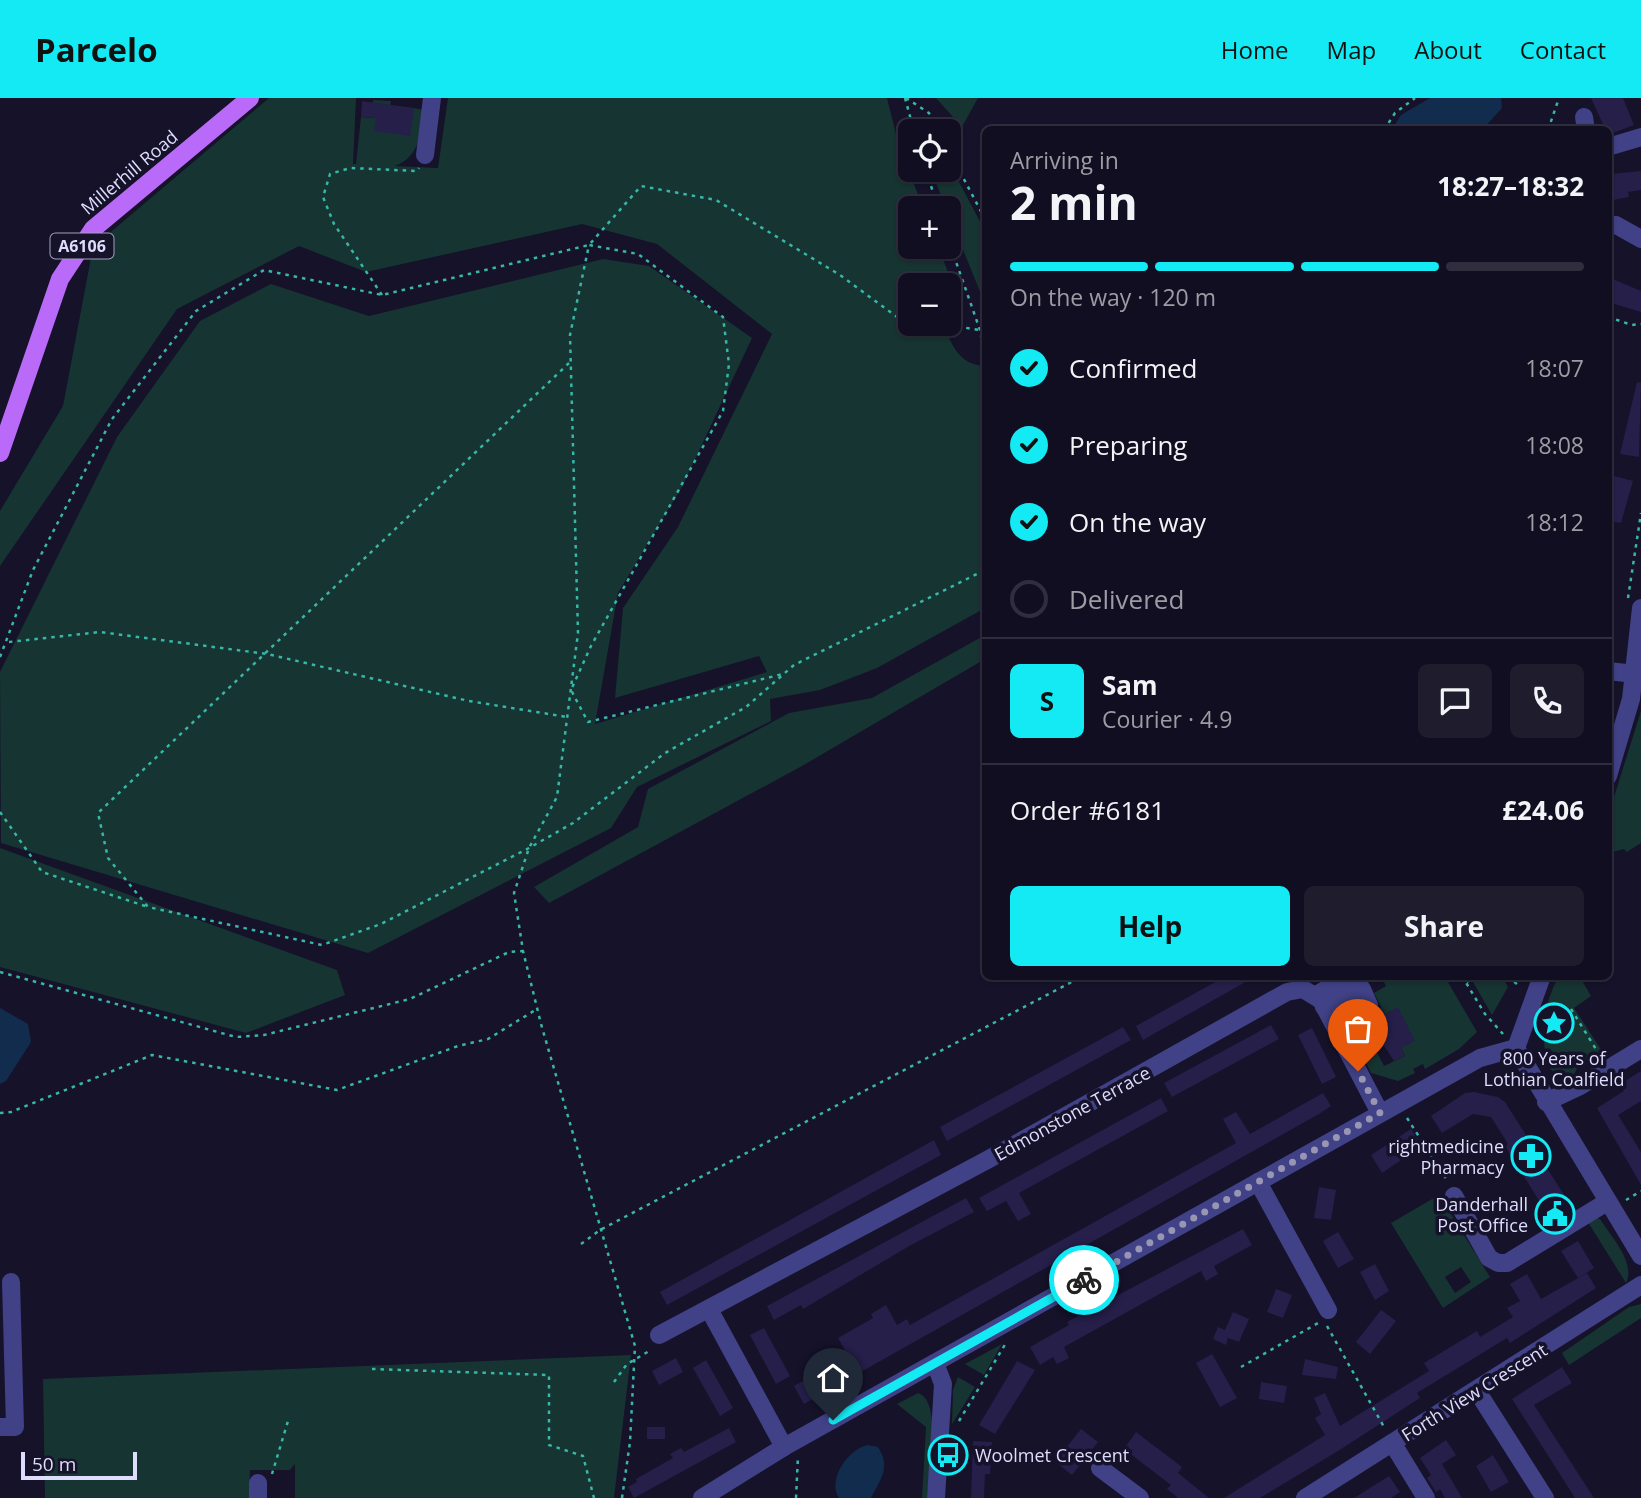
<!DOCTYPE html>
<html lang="en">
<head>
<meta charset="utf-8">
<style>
	:root { --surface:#100e20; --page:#1e1c2d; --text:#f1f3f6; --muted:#9c9ca5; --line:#302e3e; --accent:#13eaf3 }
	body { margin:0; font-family:"Open Sans",sans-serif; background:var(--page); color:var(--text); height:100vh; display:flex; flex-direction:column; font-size:26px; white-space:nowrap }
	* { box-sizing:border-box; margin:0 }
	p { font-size:23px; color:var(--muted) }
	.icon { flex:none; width:38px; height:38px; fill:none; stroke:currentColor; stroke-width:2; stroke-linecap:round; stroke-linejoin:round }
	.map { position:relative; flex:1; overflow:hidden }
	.drawer { position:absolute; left:982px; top:28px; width:630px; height:854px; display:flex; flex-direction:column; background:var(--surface); border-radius:10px; box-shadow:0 2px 5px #0004,0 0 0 2px var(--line) }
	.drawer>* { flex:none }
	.controls { position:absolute; left:898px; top:21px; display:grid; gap:14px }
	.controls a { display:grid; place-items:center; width:63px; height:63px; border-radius:10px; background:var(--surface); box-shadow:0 2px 5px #0004,0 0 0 2px var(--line); font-size:35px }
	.scale { position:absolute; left:21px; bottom:18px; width:116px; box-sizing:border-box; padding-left:7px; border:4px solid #dfddfd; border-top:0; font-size:19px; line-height:24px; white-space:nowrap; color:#dfddfd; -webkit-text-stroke:5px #15122a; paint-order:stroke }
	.pin { position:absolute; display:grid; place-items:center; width:60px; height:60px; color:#fff; margin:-72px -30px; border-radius:50% 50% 50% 0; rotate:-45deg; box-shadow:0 0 7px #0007 }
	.pin .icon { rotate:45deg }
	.courier { position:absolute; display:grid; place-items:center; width:70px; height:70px; margin:-35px; border:5px solid #13eaf3; border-radius:50%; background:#fff; color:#222; box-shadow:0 2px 9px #0007 }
	.summary em { font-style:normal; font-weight:700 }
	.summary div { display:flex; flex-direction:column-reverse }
	.summary { display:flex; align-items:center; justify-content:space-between; height:119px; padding:0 28px }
	h1 { font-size:46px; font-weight:700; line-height:52px }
	.bar { display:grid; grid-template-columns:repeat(4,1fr); gap:10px 7px; align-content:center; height:84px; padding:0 28px }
	.bar i { height:9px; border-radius:5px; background:var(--line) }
	.bar .on { background:var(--accent) }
	.bar p { grid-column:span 4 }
	.line { display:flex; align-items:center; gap:18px; padding:0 28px; border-top:2px solid var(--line) }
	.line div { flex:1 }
	.round { display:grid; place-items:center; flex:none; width:74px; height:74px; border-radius:10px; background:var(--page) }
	ol { padding:0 28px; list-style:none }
	li { display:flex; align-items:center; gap:21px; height:77px }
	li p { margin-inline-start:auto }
	li .icon { padding:7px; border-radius:50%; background:var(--accent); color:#111; stroke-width:4 }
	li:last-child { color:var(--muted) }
	li i { width:38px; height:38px; border:4px solid var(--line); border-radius:50% }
	.cta { display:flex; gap:14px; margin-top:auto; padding:14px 28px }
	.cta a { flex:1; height:80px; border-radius:10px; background:var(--accent); color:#111; font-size:28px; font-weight:700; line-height:80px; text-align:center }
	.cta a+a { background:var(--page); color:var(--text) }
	header { display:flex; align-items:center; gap:42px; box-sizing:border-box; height:98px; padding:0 35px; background:var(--accent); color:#111 }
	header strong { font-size:33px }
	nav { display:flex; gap:38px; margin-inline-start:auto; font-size:24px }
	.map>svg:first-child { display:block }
</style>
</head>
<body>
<header>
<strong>Parcelo</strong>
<nav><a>Home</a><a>Map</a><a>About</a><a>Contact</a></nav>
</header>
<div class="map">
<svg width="1641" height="1400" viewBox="0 0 1641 1400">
	<rect width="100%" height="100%" fill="#15122a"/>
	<!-- green -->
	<g fill="#163431" fill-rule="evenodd">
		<path d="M269,0H356L353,66H356L361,19L372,20L373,2L391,3L389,15L414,10L424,12C422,35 419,59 395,68L438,70L448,0H887L898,44L923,110H910V149H938L952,184L949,194L948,187H910V226H943C952,247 959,267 985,268V510L877,570L820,592L770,601L771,623L637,689L611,730L368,855L1,745L0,574L117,339L200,223L271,186L369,218L603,161L649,168L752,240L682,389L618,495L595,626L767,574L759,558L615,600L623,510L678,429L772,236L657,146L582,126L366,174L299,148L177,211L0,468V413L63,308L93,149Z"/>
		<path d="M936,0H978L962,29Z"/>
		<path d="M949,65L985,133V206L934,80L932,72H948Z"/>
		<path d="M985,537V561L802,668L549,805L534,789L638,729L648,691L789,615L872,600Z"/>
		<path d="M1641,613V745L1627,754L1624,751L1608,755V718Z"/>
		<path d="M0,750L337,872L345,897L246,935L0,869Z"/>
		<path d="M1381,879H1445L1477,934L1459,951L1425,971L1423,966L1413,971L1415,975L1398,983L1371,975L1338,908L1350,902L1384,968L1405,958L1401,950L1398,910L1385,916L1374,895L1386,888Z"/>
		<path d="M1482,879H1502L1508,889L1492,917L1473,884Z"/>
		<path d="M1558,879H1580L1591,898L1574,910L1602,953L1578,968L1573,979L1565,981L1551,972C1538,940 1543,909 1558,879Z"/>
		<path d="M1439,1097L1490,1179L1443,1210L1391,1125ZM1461,1169L1471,1184L1455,1195L1445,1179Z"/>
		<path d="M1595,1119L1600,1121C1611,1139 1636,1164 1626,1185L1586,1121Z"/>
		<path d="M1641,1206V1220L1569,1267L1562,1255L1629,1209Z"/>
		<path d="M1002,1246L984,1277L965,1266Z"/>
		<path d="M631,1257L614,1400H295V1366L290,1372H250L249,1400H45L43,1281Z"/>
		<path d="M958,1279L975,1289L952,1326L953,1292Z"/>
		<path d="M918,1295C943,1303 929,1377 927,1400H922L926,1329L897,1306Z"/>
	</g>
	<!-- water -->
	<g fill="#122c4e">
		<path d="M1430,0H1501L1502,10L1483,31H1392L1401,17Z"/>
		<path d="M0,910L28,926L31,944L6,983L0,986Z"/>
		<path d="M867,1347L878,1349C891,1369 881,1381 871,1400H839C827,1381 848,1352 867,1347Z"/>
	</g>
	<!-- building -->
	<g fill="#251f4a">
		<path d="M1591,0H1623L1634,27L1608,37Z"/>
		<path d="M362,3L414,10L410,38L374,33L376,20L361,19Z"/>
		<path d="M1641,73V92L1628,94L1629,99L1608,103L1611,76Z"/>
		<path d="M1608,179L1641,193V214L1608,204Z"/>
		<path d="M1637,284L1641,285L1639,359L1620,356Z"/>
		<path d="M1614,378L1633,383L1621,425L1608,423V401Z"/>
		<path d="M1226,878H1256L1143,942L1136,928Z"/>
		<path d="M1381,909L1385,916L1398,909L1415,943L1401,950L1405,958L1394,963L1383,946L1375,951L1359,920L1374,917Z"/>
		<path d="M1271,927L1279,941L1172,999L1164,985Z"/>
		<path d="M1123,929L1131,942L947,1043L940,1029Z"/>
		<path d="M1312,930L1336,979L1322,986L1298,937Z"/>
		<path d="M1641,973V1003L1618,1017L1641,1054V1087L1597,1010L1624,993L1620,986Z"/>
		<path d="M1474,994L1498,999L1505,1004L1573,1111L1555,1123L1551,1122L1505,1048L1508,1046L1491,1019L1473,1016L1442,1035L1431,1018L1465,995Z"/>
		<path d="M1323,995L1331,1008L1319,1016L804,1306L794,1288L820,1273L823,1277L850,1261L838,1240L873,1220L871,1216L886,1207L897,1227L907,1221L910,1227L1236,1045L1223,1021L1236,1014L1250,1036Z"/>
		<path d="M1161,1000L1168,1013L1019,1095L1031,1116L1018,1123L1006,1103L987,1113L979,1100Z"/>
		<path d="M1411,1031L1422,1048L1382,1075L1371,1057Z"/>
		<path d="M934,1042L941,1057L667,1207L660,1194Z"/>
		<path d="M1319,1089L1336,1092L1331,1122L1314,1120Z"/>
		<path d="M966,1100L974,1114L911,1147L803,1211L801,1207L774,1222L767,1208Z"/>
		<path d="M1243,1131L1252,1147L1214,1168L1218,1176L1206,1183L1201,1173L1064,1249L1069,1260L1057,1266L1053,1259L1040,1267L1030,1249L1069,1227L1067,1224Z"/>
		<path d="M1338,1134L1354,1161L1338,1170L1323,1143Z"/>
		<path d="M1578,1143L1594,1170L1578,1180L1561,1153Z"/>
		<path d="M1375,1166L1389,1193L1375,1202L1360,1174Z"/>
		<path d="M1587,1175L1596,1190L1510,1245L1507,1240L1417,1295L1420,1300L1338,1353L1260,1400H1224L1325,1337L1315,1320L1321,1316L1314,1300L1325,1295L1340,1328L1429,1273L1424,1265L1477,1233L1480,1239L1513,1219L1507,1210L1520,1203L1510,1186L1527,1176L1541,1201Z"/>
		<path d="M1276,1191L1292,1197L1283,1220L1267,1214Z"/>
		<path d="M1381,1212L1396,1223L1370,1256L1356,1244Z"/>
		<path d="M1233,1214L1249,1221L1239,1244L1228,1240L1226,1247L1213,1241L1218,1229L1225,1232Z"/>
		<path d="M764,1230L790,1278L776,1286L750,1237Z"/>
		<path d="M1212,1256L1237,1300L1220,1309L1196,1265Z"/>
		<path d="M676,1260L683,1274L659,1287L652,1273Z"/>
		<path d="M1305,1261L1338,1269L1336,1281L1302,1277Z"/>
		<path d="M706,1262L733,1310L720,1318L693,1270Z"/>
		<path d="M1017,1263L1035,1272L995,1336L979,1327Z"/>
		<path d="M1562,1269L1572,1285L1534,1307L1594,1400H1575L1512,1301Z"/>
		<path d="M1261,1284L1287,1288L1284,1305L1259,1301Z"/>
		<rect x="647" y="1329" width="18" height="12"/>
		<path d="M729,1330L736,1344L634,1400L628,1389L637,1384L636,1381L673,1360L670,1356L681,1350L684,1354Z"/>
		<path d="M1081,1331L1098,1344L1072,1377L1055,1364Z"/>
		<path d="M1136,1334L1182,1369L1178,1375L1209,1400H1178L1167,1391L1171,1387L1124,1351Z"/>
		<path d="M1446,1342L1456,1357L1442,1366L1462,1400H1445L1440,1391L1436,1394L1427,1380L1431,1377L1420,1360Z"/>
		<path d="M973,1343L992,1344L990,1376H985L984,1400H971Z"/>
		<path d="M1493,1357L1509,1384L1491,1394L1476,1368Z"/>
		<path d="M1389,1378L1400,1394L1391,1400H1354Z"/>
	</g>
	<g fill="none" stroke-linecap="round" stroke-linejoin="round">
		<!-- path -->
		<g stroke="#37b7a8" stroke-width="2.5" stroke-dasharray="3.5 5" stroke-linecap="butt">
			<path d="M905,0L914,33"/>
			<path d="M906,0L929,15L939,33"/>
			<path d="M1384,32L1395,15L1415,0"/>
			<path d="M1548,32L1559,0"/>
			<path d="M948,51L985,121"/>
			<path d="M926,72L938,110"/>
			<path d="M948,141L980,232L985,263"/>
			<path d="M382,197L334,126L323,99L330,76L350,70L417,73L419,70"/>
			<path d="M1608,219L1632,227L1641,226"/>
			<path d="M941,226L980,232"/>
			<path d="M569,265L98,715L108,760L148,809L322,847L381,826L529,750L573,725L665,655L746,609L794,567L985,472"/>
			<path d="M1628,500L1641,415"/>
			<path d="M9,544L100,534L267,556L469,603L567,619"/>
			<path d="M0,559L33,472L112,321L196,213L264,172L382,197L589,147L641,88L716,102L840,177L897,219L910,221"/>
			<path d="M0,714L42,774L148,809"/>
			<path d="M0,874L236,939L264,937L410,901L509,854L523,853"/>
			<path d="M1462,878L1485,916L1503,936"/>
			<path d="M1508,878L1520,889"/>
			<path d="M1467,884L1476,878"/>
			<path d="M1571,911L1599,956"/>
			<path d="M0,1015L11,1014L152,957L337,992L458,948L488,941L537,911"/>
			<path d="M1407,1020L1447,1082"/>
			<path d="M1626,1102L1641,1093"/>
			<path d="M581,1146L600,1132L1083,878"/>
			<path d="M1327,1228L1384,1329"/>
			<path d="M1241,1269L1318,1225"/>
			<path d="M372,1271L549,1277V1347L583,1358L594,1400"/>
			<path d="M614,1284L627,1266L651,1252"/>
			<path d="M959,1323L1006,1245"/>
			<path d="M272,1376L288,1323"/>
			<path d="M622,1400L630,1344L635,1248L541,926L523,853L514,795L529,750L557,699L578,535L570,237L589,147L638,156L723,219L729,266L723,313L591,548L571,592L588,624L783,576"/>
			<path d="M796,1400L798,1358"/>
		</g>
		<!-- minor -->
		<g stroke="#404186" stroke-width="18">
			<path d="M1584,19L1586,32"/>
			<path d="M1608,49L1641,39"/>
			<path d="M425,57L432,0"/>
			<path d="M1608,128L1616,127L1641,141"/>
			<path d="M1608,573L1635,576"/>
			<path d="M1608,678L1631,601L1641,510"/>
			<path d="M1542,878L1516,950L1641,1158"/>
			<path d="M1316,897L1349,878"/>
			<path d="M1324,909L1362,891L1369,907"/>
			<path d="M1546,1004L1580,988L1641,951"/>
			<path d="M1258,1084L1328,1212"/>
			<path d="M1454,1098L1489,1160L1498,1165H1507L1607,1104"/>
			<path d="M710,1213L784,1349"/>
			<path d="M659,1237L989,1061L1287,894L1303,891L1321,902L1380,1015"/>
			<path d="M935,1265L943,1286L936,1400"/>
			<path d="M1477,1293L1545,1400"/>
			<path d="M0,1329H15L11,1184"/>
			<path d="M1393,1346L1426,1400"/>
			<path d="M1100,1370L1140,1400"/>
			<path d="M258,1400V1385"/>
			<path d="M702,1400L784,1349L1480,960L1516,950"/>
			<path d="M1305,1400L1641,1187"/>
		</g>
		<!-- major -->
		<path stroke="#ba6af8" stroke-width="18" d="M0,355L60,181L93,131L250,0"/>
	</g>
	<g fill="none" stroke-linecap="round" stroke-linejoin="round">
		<!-- done -->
		<path stroke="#9896b3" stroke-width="7" stroke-dasharray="0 12.6" d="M1084,1182L1380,1015L1358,973"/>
		<!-- route -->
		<path stroke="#13eaf3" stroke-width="9" d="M833,1322L1084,1182"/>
	</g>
	<!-- icons -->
	<defs>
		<g id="sight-ring" transform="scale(2.0125)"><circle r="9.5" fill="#15122a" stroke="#13eaf3" stroke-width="1.5"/><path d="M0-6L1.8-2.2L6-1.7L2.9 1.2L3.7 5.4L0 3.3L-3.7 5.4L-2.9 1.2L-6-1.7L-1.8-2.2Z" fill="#13eaf3"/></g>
		<g id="pharmacy-ring" transform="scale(2.0125)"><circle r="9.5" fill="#15122a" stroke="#13eaf3" stroke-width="1.5"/><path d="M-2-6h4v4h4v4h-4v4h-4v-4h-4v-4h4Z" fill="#13eaf3"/></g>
		<g id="civic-ring" transform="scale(2.0125)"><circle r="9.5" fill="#15122a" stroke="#13eaf3" stroke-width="1.5"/><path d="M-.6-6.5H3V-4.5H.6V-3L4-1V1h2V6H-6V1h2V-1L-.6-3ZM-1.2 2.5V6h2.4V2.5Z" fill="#13eaf3"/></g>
		<g id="bus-ring" transform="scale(2.0125)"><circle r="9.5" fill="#15122a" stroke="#13eaf3" stroke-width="1.5"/><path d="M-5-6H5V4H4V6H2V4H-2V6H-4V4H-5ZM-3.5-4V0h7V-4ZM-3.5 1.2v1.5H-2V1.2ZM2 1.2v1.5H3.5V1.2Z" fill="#13eaf3"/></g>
	</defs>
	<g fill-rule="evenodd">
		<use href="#sight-ring" x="1554" y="925"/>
		<use href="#pharmacy-ring" x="1531" y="1058"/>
		<use href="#civic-ring" x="1555" y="1116"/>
		<use href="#bus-ring" x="948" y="1357"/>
	</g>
	<g text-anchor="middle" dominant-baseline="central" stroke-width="7" stroke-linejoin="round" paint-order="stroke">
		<!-- shield labels -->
		<rect fill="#15122a" stroke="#a2a0be" stroke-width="2" x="50.5" y="135.5" width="63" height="25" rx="5"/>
		<g font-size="16" font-weight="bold" fill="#dfddfd">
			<text x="82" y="148">A6106</text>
		</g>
		<!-- street labels -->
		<g font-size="18" fill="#dfddfd" stroke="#15122a">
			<text transform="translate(129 74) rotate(-40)">Millerhill Road</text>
			<text transform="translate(1072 1015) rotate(-29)">Edmonstone Terrace</text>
			<text transform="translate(1474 1294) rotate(-32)">Forth View Crescent</text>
		</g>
		<!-- poi labels -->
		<g font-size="18" fill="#dfddfd" stroke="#15122a" text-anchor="end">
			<text x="1554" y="960" text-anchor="middle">800 Years of<tspan x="1554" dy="21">Lothian Coalfield</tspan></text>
			<text x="1504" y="1048">rightmedicine<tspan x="1504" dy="21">Pharmacy</tspan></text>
			<text x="1528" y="1106">Danderhall<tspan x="1528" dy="21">Post Office</tspan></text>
			<text x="975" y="1357" text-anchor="start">Woolmet Crescent</text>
		</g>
	</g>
</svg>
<div class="controls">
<a><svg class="icon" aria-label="locate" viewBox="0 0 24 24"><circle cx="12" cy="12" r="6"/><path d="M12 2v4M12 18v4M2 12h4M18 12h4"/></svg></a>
<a>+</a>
<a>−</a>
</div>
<div class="scale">50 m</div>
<div class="pin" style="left:1358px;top:973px;background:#ea580c"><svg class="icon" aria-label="bag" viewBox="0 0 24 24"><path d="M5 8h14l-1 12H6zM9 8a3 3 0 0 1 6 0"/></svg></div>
<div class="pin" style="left:833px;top:1322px;background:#1f2937"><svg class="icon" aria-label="home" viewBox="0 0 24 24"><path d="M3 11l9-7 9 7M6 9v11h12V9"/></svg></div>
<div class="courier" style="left:1084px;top:1182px"><svg class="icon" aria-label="bike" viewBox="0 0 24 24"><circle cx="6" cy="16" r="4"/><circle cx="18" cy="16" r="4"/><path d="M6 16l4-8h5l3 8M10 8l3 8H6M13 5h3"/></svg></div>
<section class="drawer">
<div class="summary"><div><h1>2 min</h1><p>Arriving in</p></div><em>18:27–18:32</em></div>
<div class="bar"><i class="on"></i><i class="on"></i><i class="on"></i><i></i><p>On the way · 120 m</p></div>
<ol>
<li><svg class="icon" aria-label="check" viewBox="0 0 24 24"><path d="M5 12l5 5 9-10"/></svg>Confirmed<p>18:07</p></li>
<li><svg class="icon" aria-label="check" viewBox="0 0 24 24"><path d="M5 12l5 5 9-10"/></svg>Preparing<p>18:08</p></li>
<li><svg class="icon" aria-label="check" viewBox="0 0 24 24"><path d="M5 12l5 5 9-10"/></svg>On the way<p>18:12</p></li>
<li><i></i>Delivered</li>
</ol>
<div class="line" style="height:126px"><b class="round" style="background:var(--accent);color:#111">S</b><div><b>Sam</b><p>Courier · 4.9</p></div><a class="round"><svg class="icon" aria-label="chat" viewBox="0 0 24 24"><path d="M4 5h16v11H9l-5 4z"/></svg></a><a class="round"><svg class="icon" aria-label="phone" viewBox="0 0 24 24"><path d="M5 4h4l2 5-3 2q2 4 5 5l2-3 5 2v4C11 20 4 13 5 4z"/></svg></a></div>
<div class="line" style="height:91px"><div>Order #6181</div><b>£24.06</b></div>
<div class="cta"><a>Help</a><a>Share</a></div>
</section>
</div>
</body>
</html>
